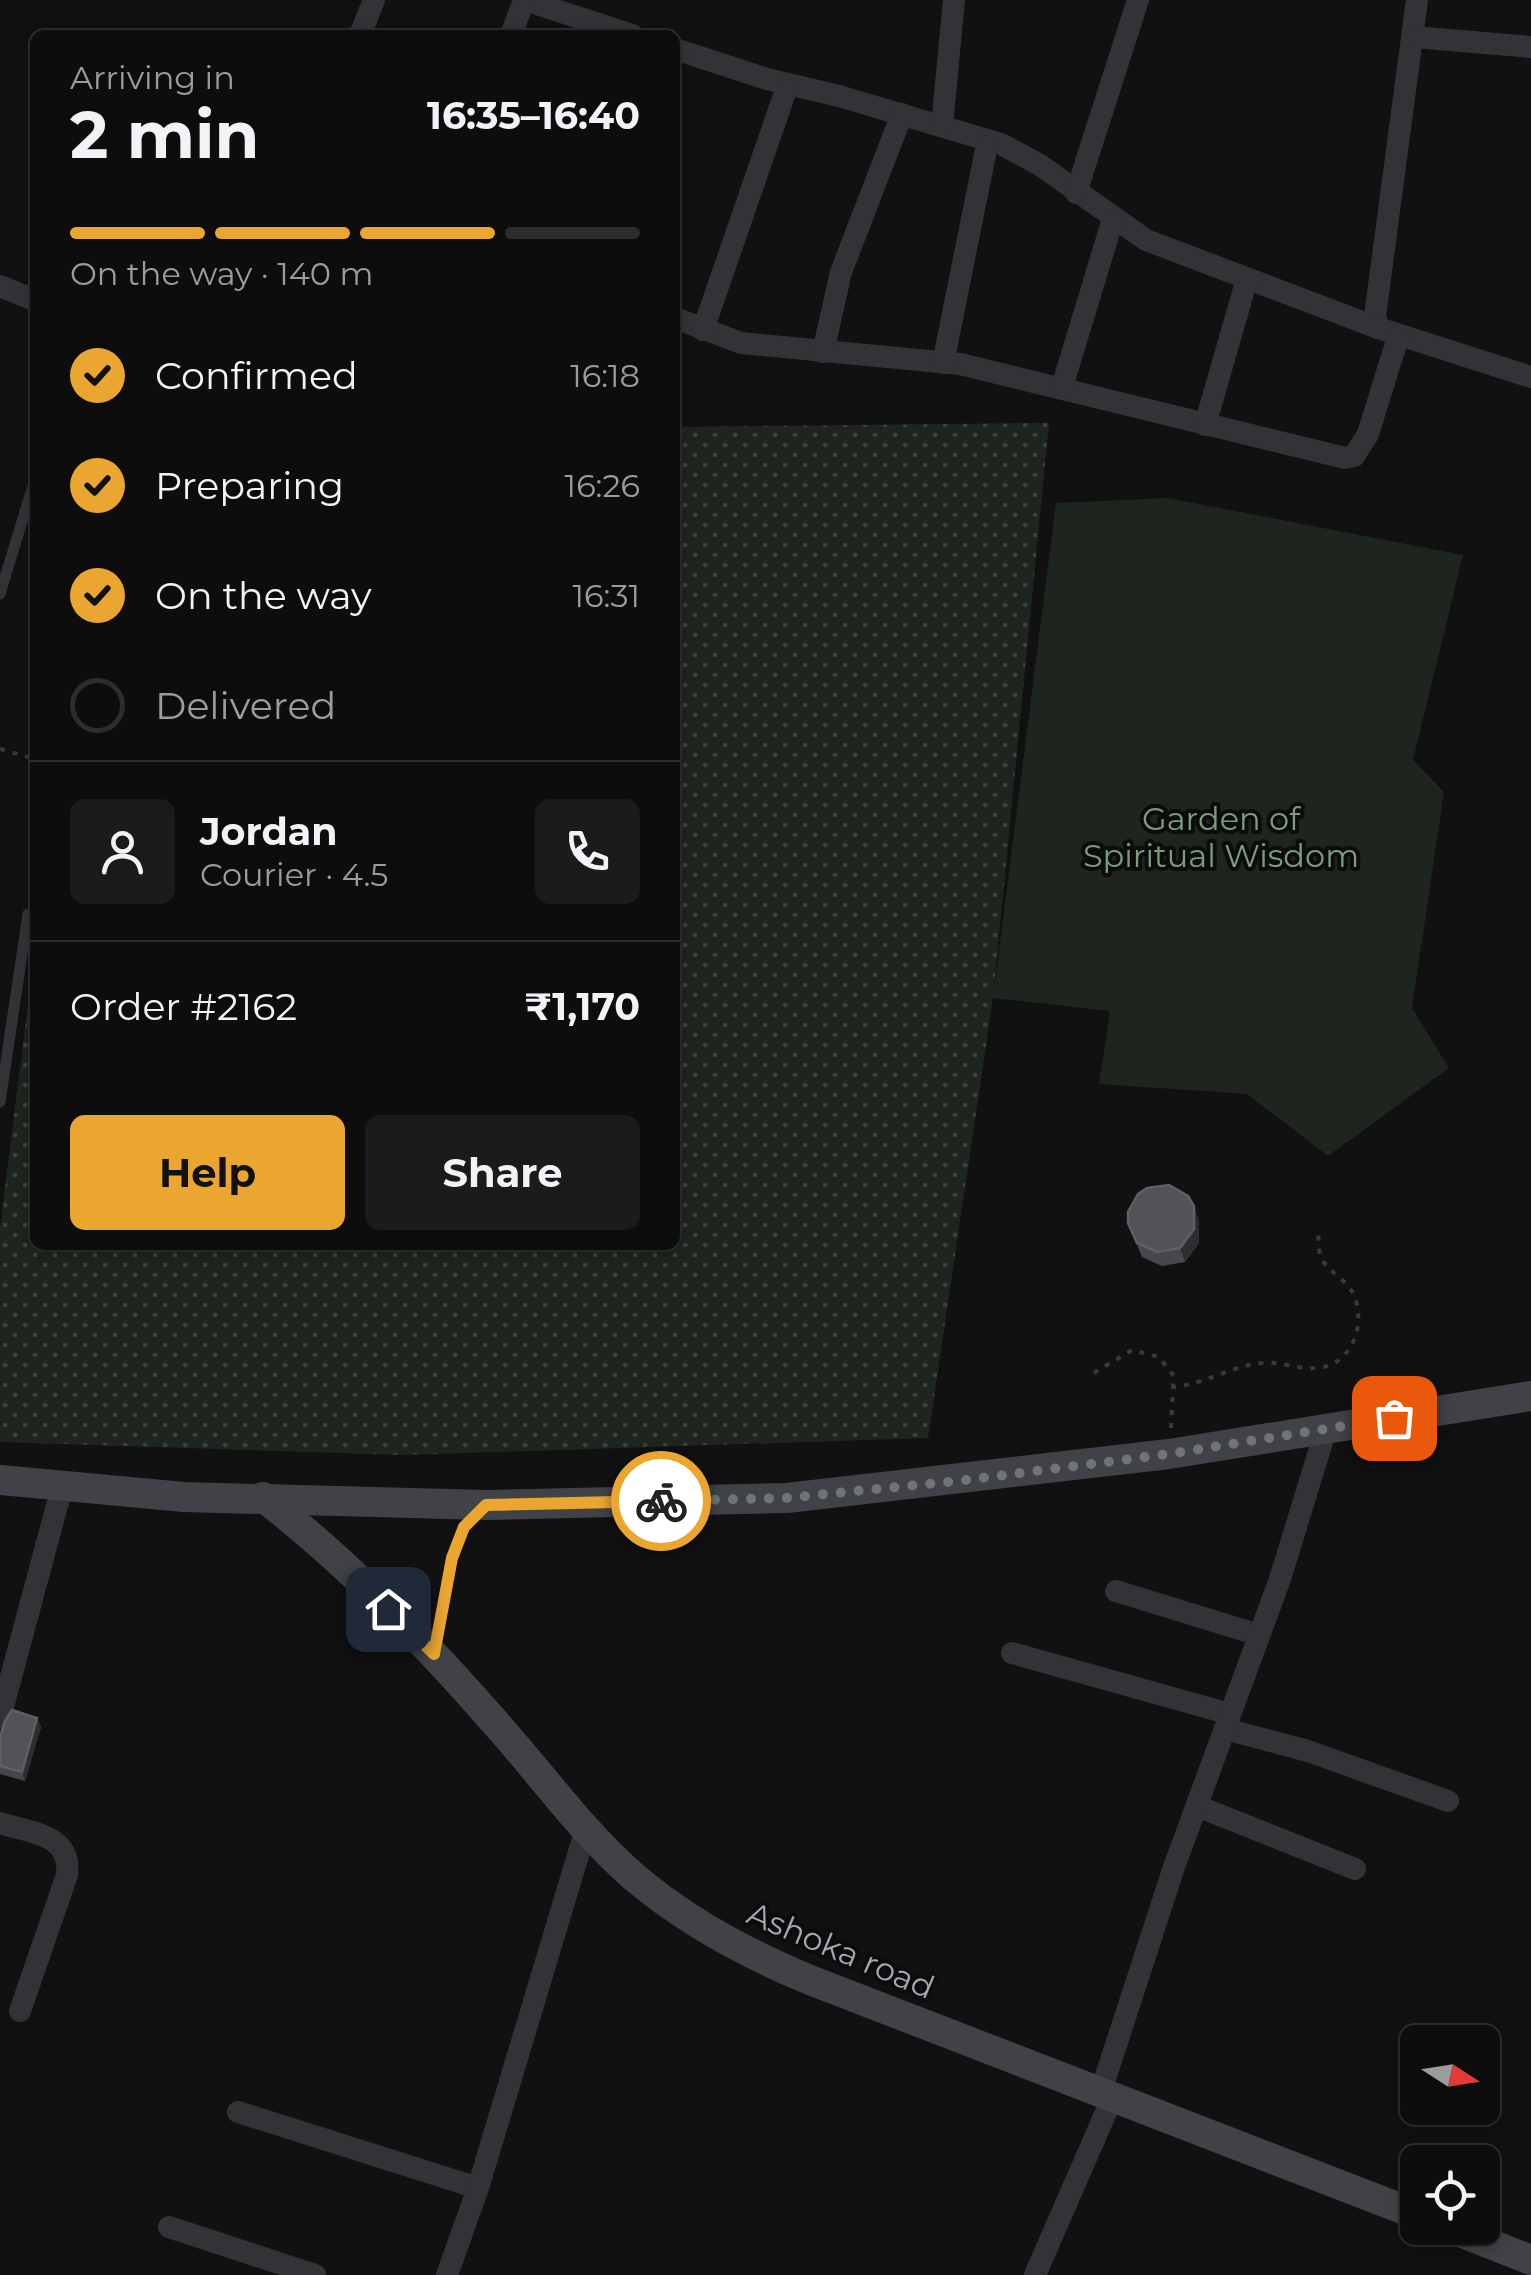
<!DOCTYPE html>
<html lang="en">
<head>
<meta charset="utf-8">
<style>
	:root { --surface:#0d0d0e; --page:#1b1b1c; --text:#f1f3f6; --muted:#9a9c9e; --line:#2d2d2e; --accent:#eaa631 }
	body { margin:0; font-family:Montserrat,sans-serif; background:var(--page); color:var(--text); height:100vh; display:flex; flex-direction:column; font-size:38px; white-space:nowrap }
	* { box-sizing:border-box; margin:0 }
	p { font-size:32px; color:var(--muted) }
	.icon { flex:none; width:55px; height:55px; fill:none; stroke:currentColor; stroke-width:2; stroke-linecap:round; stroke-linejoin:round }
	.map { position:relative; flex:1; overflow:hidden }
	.drawer { position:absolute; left:30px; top:30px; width:650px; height:1220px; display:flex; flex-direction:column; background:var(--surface); border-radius:15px; box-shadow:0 5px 15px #0003,0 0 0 2px var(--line) }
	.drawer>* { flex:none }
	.needle { width:65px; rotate:102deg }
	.controls { position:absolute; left:1400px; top:2025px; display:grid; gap:20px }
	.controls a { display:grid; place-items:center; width:100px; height:100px; border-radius:15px; background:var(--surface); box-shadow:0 5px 15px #0003,0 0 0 2px var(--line); font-size:50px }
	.pin { position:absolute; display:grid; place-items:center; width:85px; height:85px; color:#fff; margin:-42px; border-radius:20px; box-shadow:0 5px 15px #0006 }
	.courier { position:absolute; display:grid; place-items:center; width:100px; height:100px; margin:-50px; border:8px solid #eaa631; border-radius:50%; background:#fff; color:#222; box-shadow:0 2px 12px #0007 }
	.summary em { font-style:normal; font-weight:700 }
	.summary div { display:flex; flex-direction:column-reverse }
	.summary { display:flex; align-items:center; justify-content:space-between; height:170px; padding:0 40px }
	h1 { font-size:65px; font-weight:700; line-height:75px }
	.bar { display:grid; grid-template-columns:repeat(4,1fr); gap:15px 10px; align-content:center; height:120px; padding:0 40px }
	.bar i { height:12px; border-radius:8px; background:var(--line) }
	.bar .on { background:var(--accent) }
	.bar p { grid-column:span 4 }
	.line { display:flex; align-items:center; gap:25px; padding:0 40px; border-top:2px solid var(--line) }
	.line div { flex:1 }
	.round { display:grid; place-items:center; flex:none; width:105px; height:105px; border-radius:15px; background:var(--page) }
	ol { padding:0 40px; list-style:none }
	li { display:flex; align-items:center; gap:30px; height:110px }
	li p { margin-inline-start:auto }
	li .icon { padding:10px; border-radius:50%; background:var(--accent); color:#111; stroke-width:4 }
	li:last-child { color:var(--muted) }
	li i { width:55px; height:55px; border:5px solid var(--line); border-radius:50% }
	.button { display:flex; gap:20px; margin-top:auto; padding:20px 40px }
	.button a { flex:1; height:115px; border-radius:15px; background:var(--accent); color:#111; font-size:40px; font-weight:700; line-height:115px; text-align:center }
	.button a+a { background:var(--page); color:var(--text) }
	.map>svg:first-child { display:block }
</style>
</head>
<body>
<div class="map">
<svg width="1531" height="2275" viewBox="0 0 1531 2275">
	<defs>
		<pattern id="grass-dots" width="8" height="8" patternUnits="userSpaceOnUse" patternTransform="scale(2.5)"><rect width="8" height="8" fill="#1d251e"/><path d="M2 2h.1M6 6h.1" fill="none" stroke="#3b423c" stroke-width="1.8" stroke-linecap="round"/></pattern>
	</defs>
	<rect width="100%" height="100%" fill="#111112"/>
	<!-- grass -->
	<path fill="url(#grass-dots)" d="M1049,423L993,998L928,1438L404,1455L0,1442V1229L31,980L35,981V1245H675V427Z"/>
	<!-- park -->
	<path fill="#1d251e" d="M1168,498L1463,555L1413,760L1444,792L1412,1008L1449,1068L1328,1156L1247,1094L1099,1084L1110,1011L993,998L1056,503Z"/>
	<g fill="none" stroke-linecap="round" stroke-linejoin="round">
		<!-- path -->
		<g stroke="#383a3e" stroke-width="4" stroke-dasharray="5 8" stroke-linecap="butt">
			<path d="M0,749L35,759"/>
			<path d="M1094,1373L1132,1350L1159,1357L1174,1376L1173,1387"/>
			<path d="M1171,1428L1173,1387C1206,1384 1232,1365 1263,1363C1281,1361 1299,1370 1317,1368C1348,1366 1363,1333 1357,1305C1352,1278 1326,1274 1321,1256C1318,1250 1319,1240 1318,1233"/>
		</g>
		<!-- lane -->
		<g stroke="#323337" stroke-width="11">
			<path d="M0,594L35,479"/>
			<path d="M0,1102L28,914"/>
			<path d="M434,1650L452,1558L464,1527L482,1510"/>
		</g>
		<!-- street -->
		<g stroke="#323337" stroke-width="22">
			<path d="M525,0L632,35"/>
			<path d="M1417,0L1375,316L1378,328L1531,377"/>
			<path d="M360,35L374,0"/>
			<path d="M511,35L524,0"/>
			<path d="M1414,37L1531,47"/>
			<path d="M675,49L767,79L839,96L1001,144L1040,165L1146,240L1378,328"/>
			<path d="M942,126L954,0"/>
			<path d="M1076,193L1138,0"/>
			<path d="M0,286L34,300"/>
			<path d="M675,318L741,343L960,364L1345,458L1354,456L1368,434L1398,337"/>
			<path d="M703,330L788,84"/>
			<path d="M823,352L841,272L902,114"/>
			<path d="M943,363L988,140"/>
			<path d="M1062,387L1113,219"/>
			<path d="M1205,425L1247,279"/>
			<path d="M1116,1591L1259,1635"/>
			<path d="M1012,1653L1230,1714"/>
			<path d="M0,1718L62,1487"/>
			<path d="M1225,1729L1308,1751L1448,1801"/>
			<path d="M1197,1806L1355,1869"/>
			<path d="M0,1823C31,1833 72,1834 67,1875L20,2011"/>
			<path d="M1101,2091L1174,1867L1280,1579L1326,1429"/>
			<path d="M238,2112L478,2188"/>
			<path d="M169,2227L315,2275"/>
			<path d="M447,2275L478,2188L585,1832"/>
			<path d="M1035,2275L1113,2096"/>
		</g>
		<!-- secondary -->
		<g stroke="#404247" stroke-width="30">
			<path d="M0,1480L184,1497L486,1505L787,1498L1169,1454L1531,1396"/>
			<path d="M263,1497C347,1562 422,1639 492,1719C540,1772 580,1830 634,1877C687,1922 747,1954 810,1980L1418,2215"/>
			<path d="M1450,2228L1531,2260"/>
		</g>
	</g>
	<!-- wall -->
	<g fill="#47484d">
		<path d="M1199,1220V1243L1185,1262L1162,1266L1142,1257L1128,1223Z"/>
		<path d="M37,1718L41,1727L25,1781L0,1774V1737Z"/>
	</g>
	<!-- shaded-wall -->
	<g fill="#2d2e31">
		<path d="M1194,1206L1199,1220V1243L1185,1262L1180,1248Z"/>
		<path d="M37,1718L41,1727L25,1781L22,1772Z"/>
	</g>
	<!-- building -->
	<g fill="#515358" stroke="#5e6066" stroke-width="2.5">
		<path d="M1169,1185L1188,1196L1194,1206V1229L1180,1248L1157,1252L1137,1243L1128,1223V1212L1138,1194L1147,1188Z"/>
		<path d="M12,1710L37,1718L22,1772L0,1766V1737L5,1721Z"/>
	</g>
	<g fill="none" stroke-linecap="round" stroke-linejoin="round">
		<!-- done -->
		<path stroke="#70737a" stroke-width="10" stroke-dasharray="0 18" d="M661,1501L786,1498L958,1481L1169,1454L1394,1418"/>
		<!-- route -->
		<path stroke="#eaa631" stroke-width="12" d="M388,1609L434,1654L452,1558L464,1527L486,1505L661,1501"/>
	</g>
	<g text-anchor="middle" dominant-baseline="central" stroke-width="8" stroke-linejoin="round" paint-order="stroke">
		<!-- park labels -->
		<g font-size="32" fill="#7a9d7b" stroke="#0c0c0d">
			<text x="1221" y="818">Garden of<tspan x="1221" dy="37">Spiritual Wisdom</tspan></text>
		</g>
		<!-- street labels -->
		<g font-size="32" fill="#a3a8b2" stroke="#0c0c0d">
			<text transform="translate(841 1950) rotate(23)">Ashoka road</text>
		</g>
	</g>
</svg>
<div class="controls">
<a><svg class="needle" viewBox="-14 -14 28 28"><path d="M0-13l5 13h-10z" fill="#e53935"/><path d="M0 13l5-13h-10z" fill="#9a9c9e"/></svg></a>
<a><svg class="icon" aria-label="locate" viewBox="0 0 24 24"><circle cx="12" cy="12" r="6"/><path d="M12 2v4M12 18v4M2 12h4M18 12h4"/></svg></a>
</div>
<div class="pin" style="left:1394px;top:1418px;background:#ea580c"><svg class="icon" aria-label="bag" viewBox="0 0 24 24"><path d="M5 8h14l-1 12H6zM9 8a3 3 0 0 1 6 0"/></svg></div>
<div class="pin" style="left:388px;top:1609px;background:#1f2937"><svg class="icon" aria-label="home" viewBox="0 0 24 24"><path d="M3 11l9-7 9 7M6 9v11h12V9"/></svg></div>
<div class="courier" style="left:661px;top:1501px"><svg class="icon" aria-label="bike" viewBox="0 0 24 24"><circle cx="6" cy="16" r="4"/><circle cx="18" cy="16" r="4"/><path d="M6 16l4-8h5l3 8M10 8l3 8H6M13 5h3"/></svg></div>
<section class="drawer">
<div class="summary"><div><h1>2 min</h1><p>Arriving in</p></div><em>16:35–16:40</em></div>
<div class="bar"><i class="on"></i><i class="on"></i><i class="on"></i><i></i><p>On the way · 140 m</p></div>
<ol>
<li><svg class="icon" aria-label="check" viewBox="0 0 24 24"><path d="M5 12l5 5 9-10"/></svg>Confirmed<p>16:18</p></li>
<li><svg class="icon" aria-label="check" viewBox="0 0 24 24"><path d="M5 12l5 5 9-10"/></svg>Preparing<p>16:26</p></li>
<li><svg class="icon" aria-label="check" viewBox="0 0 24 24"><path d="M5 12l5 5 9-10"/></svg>On the way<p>16:31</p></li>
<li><i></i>Delivered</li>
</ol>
<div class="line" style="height:180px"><a class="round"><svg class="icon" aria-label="person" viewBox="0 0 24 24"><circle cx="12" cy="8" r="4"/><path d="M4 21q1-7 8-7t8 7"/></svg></a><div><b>Jordan</b><p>Courier · 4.5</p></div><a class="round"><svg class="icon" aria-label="phone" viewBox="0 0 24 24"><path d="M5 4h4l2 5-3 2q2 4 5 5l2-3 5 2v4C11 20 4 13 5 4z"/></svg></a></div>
<div class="line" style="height:130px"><div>Order #2162</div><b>₹1,170</b></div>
<div class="button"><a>Help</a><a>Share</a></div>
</section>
</div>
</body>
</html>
